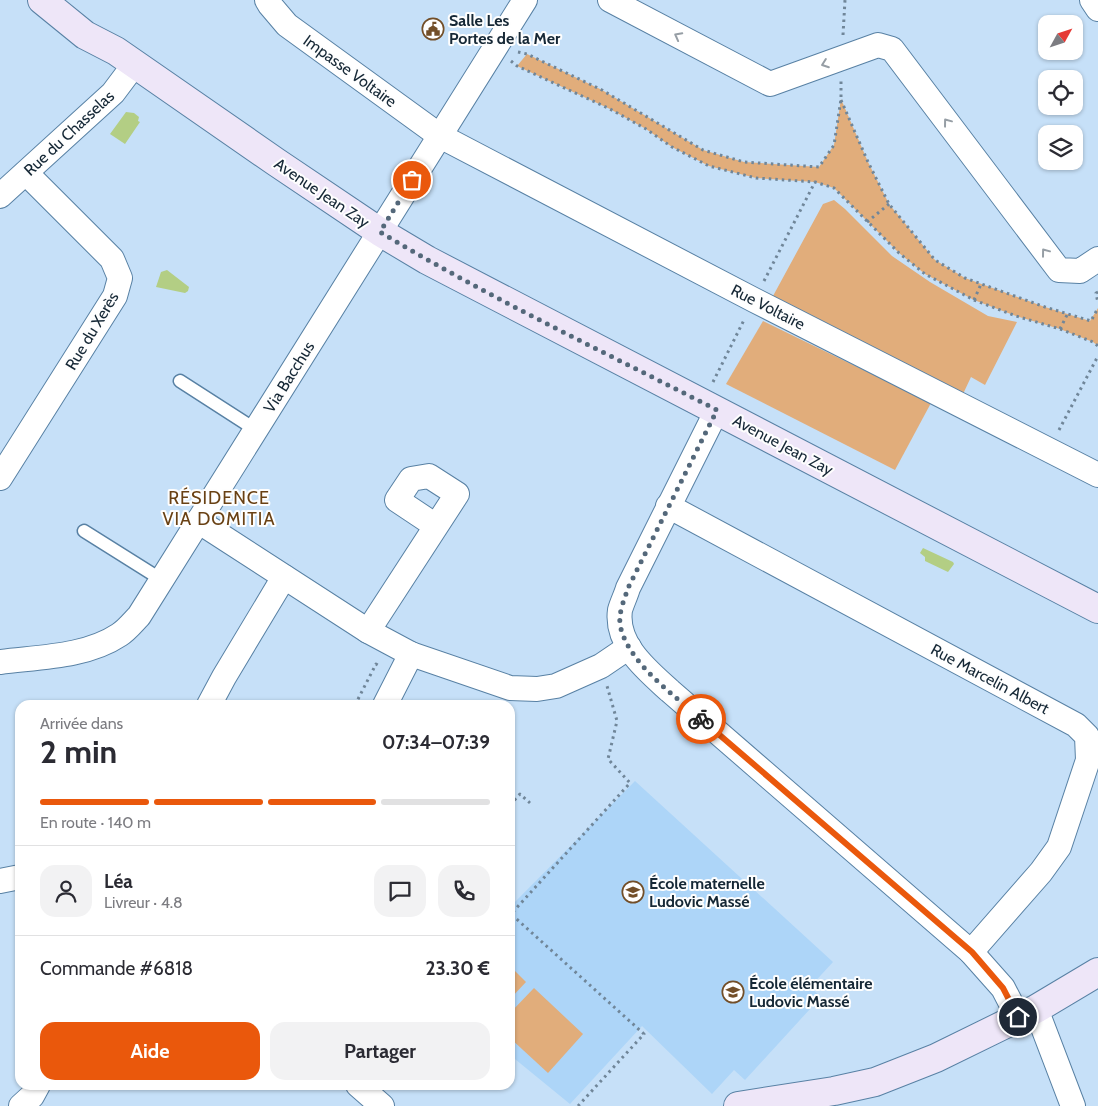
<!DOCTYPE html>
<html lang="fr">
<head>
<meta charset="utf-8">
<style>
	:root { --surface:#fff; --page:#f2f2f3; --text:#2b2b33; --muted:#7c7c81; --line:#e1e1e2; --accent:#ea580c }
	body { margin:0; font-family:Cabin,sans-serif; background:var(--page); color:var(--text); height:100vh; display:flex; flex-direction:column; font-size:19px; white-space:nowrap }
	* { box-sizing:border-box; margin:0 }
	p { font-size:16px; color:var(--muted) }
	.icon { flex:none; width:28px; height:28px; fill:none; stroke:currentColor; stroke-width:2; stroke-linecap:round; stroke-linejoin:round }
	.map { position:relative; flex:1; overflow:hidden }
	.drawer { position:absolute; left:15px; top:700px; width:500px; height:390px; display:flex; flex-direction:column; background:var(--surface); border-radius:15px; box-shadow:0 1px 4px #0004 }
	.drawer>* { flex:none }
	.needle { width:32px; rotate:50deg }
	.buttons { position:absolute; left:1038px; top:15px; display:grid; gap:10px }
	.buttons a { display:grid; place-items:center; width:45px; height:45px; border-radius:10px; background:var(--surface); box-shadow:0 1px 4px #0004; font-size:25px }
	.pin { position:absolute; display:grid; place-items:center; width:42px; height:42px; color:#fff; margin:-21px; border:2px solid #fff; border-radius:50%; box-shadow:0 1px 5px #0007 }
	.courier { position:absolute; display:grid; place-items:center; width:50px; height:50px; margin:-25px; border:4px solid #ea580c; border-radius:50%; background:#fff; color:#222; box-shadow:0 1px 6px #0007 }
	.summary em { font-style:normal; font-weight:800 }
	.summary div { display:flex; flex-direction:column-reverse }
	.summary { display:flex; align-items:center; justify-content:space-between; height:85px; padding:0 25px }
	h1 { font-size:32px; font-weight:800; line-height:38px }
	.bar { display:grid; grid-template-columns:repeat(4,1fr); gap:8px 5px; align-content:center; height:60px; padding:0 25px }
	.bar i { height:6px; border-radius:4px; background:var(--line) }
	.bar .current { background:var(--accent) }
	.bar p { grid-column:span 4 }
	.line { display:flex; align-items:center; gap:12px; padding:0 25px; border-top:1px solid var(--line) }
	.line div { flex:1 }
	.round { display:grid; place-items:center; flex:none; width:52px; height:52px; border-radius:15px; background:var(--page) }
	.cta { display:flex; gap:10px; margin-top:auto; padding:10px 25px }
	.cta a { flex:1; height:58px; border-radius:15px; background:var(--accent); color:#fff; font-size:20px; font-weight:800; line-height:58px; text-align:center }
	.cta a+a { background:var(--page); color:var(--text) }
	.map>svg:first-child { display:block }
</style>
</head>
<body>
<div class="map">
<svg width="1098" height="1106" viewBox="0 0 1098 1106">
	<rect width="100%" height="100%" fill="#c6e0f8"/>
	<!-- built -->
	<path fill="#add5f8" d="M635,781L833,962L810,987L821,997L745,1080L734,1070L712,1094L642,1026L570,1104L510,1055V907Z"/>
	<!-- green -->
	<g fill="#e1ad7b">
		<path d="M527,54L602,90L703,150L744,162L819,167L834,145L841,99L868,162L889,204L935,260L965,278L1045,307L1090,321L1098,308V346L1093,342L1060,329L1016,316L974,300L925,274L899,253L834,188L815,182L756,178L709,166L672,147L646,129L610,109L517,66Z"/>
		<path d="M834,200L845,209L892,256L930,282L988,316L1017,322L985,385L971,377L963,394L773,296L823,204Z"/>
		<path d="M763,321L931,403L895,470L726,384Z"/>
		<path d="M510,966L526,982L510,999Z"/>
		<path d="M534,988L583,1034L548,1073L510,1038V1013Z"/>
	</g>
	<!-- water -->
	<g fill="#b3ce84">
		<path d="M126,112L134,113L139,117L138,121L140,122L125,144L110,134Z"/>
		<path d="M167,270L189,287L188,291L185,293L156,287L161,272Z"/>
		<path d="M923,548L953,562L954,564L948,572L925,561V557L920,553Z"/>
	</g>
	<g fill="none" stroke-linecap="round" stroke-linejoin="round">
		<!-- lane casing -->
		<g stroke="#5881a4" stroke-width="15">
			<g id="lane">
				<path d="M180,381L256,430"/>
				<path d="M84,531L162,580"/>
			</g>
		</g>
		<!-- street casing -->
		<g stroke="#5881a4" stroke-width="26">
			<g id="street">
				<path d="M267,0L270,5L287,25L440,136L754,300L1098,475"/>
				<path d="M610,0L770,84L878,45L892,49L1059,270L1080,271L1098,259"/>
				<path d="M1092,0L1098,9"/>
				<path d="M0,196L113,93L134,65"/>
				<path d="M717,410L628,588C626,595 622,603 620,610C615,645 648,671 670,691L971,952L1003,988L1018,1017"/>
				<path d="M0,478L115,296L120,278L112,259L26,173"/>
				<path d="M668,506L1076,725L1087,736L1088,760L1059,847L1041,872L971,952"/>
				<path d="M198,521L368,631L411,654L510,688L537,689L556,686L601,666L629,647"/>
				<path d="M368,631L457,494L429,476L411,479L397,500L436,526"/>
				<path d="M0,662C39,657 86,657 119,635C127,630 133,622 139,616L525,0"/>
				<path d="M209,705L224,677L284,577"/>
				<path d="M385,705L411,654"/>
				<path d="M0,881L20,877"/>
				<path d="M1036,1009L1073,1106"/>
				<path d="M358,1085L382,1106"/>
				<path d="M21,1106L32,1096L38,1085"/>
			</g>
		</g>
		<!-- secondary casing -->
		<g stroke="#5881a4" stroke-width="30">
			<g id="secondary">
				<path d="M42,0L85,35L116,51L276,162L380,232L427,260L1098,609"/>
				<path d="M738,1106L834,1091L875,1082L936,1058L1036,1009L1098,972"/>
			</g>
		</g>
		<!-- path -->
		<g stroke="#708699" stroke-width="3" stroke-dasharray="2.5 4" stroke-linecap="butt">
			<path d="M843,35L845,0"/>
			<path d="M518,52L527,54L602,90L703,150L744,162L819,167L834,145L841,99V81"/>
			<path d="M511,61L517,66L610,109L646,129L672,147L709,166L756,178L815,182L834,188L899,253L925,274L974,300L1016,316L1060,329L1093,342L1098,346"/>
			<path d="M841,100L868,162L889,204L935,260L965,278L1045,307L1091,321L1098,308"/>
			<path d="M867,222L889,204"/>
			<path d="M764,281L815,182"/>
			<path d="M1098,292L1096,293L1098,303"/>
			<path d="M974,300L981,284"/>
			<path d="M1060,329L1068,313"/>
			<path d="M713,382L744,320"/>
			<path d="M1059,430L1098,356"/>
			<path d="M355,705L376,664L381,667"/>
			<path d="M510,805L520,794L530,803"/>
			<path d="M578,1106L644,1034L511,914L630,783L608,759L617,721L607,686"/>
		</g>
		<!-- lane -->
		<use href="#lane" stroke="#fff" stroke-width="12"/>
		<!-- street -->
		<use href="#street" stroke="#fff" stroke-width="24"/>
		<!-- secondary -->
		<use href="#secondary" stroke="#eee6f8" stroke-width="28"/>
	</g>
	<!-- one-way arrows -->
	<defs><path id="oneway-chevron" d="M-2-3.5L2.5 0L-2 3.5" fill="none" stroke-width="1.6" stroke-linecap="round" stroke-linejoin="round" transform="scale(1.25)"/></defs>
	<g stroke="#969ea5">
		<use href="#oneway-chevron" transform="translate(678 36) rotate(-152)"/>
		<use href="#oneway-chevron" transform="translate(825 64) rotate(160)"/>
		<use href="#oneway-chevron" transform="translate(947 122) rotate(-127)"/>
		<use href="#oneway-chevron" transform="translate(1045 252) rotate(-127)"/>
	</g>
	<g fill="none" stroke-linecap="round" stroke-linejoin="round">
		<!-- done -->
		<path stroke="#54687a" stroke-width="5" stroke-dasharray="0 9" d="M412,180L380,232C488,297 604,352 717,410L628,588C624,601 617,615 621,629C631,665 674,695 701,719"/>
		<!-- route -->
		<path stroke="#ea580c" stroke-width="6" d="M701,719L972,952L1003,988L1018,1017"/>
	</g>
	<!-- icons -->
	<defs>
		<g id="civic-ring" transform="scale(1.125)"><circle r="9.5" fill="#fefefe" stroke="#724e28" stroke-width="1.5"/><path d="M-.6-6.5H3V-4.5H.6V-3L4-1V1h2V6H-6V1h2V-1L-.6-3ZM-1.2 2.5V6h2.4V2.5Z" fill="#724e28"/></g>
		<g id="school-ring" transform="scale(1.125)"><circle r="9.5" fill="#fefefe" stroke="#724e28" stroke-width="1.5"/><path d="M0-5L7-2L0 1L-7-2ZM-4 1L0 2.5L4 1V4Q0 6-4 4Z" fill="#724e28"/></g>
	</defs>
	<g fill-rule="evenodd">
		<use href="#civic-ring" x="433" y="29"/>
		<use href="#school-ring" x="633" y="892"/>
		<use href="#school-ring" x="733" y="992"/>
	</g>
	<g text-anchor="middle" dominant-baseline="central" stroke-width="4" stroke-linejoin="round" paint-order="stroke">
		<!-- poi labels -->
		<g font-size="16" font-weight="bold" fill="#162836" stroke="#fefefe" text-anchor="start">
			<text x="449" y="20">Salle Les<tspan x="449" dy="18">Portes de la Mer</tspan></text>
			<text x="649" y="883">École maternelle<tspan x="649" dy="18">Ludovic Massé</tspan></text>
			<text x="749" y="983">École élémentaire<tspan x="749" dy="18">Ludovic Massé</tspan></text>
		</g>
		<!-- street labels -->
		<g font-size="16" fill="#162836" stroke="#fefefe">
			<text transform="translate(350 71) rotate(36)">Impasse Voltaire</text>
			<text transform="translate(69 133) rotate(-43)">Rue du Chasselas</text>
			<text transform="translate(322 193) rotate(34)">Avenue Jean Zay</text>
			<text transform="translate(768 307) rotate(27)">Rue Voltaire</text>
			<text transform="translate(92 331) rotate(-59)">Rue du Xerès</text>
			<text transform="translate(289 377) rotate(-58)">Via Bacchus</text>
			<text transform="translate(783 445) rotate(28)">Avenue Jean Zay</text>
			<text transform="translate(990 679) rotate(28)">Rue Marcelin Albert</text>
		</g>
		<!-- neighbourhood labels -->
		<g font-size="18" letter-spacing="1" fill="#694114" stroke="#fefefe">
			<text x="219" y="498">RÉSIDENCE<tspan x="219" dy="21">VIA DOMITIA</tspan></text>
		</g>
	</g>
</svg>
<div class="buttons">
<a><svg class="needle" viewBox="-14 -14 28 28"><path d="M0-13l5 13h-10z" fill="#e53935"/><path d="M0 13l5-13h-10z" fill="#7c7c81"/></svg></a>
<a><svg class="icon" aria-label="locate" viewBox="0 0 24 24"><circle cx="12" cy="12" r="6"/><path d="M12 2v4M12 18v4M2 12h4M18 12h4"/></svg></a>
<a><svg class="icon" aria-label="layers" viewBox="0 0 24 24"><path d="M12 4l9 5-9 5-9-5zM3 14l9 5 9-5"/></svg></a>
</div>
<div class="pin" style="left:412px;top:180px;background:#ea580c"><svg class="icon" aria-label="bag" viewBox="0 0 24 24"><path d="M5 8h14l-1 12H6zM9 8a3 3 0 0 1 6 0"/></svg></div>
<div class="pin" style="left:1018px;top:1017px;background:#1f2937"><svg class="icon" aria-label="home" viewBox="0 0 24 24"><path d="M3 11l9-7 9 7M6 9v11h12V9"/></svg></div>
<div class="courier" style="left:701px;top:719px"><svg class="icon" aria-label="bike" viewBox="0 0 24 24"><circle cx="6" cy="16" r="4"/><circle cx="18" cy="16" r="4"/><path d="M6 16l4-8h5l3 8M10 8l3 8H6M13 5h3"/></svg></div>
<section class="drawer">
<div class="summary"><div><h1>2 min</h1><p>Arrivée dans</p></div><em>07:34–07:39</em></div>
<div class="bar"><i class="current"></i><i class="current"></i><i class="current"></i><i></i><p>En route · 140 m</p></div>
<div class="line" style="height:90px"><a class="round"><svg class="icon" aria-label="person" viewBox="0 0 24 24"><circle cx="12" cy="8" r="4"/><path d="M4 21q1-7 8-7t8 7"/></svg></a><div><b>Léa</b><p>Livreur · 4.8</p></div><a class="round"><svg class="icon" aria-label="chat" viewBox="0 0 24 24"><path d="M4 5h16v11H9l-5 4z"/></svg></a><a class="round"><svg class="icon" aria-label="phone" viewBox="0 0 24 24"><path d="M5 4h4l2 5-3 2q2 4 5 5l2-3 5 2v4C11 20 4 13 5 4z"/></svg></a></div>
<div class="line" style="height:65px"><div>Commande #6818</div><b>23.30 €</b></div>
<div class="cta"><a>Aide</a><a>Partager</a></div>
</section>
</div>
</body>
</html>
